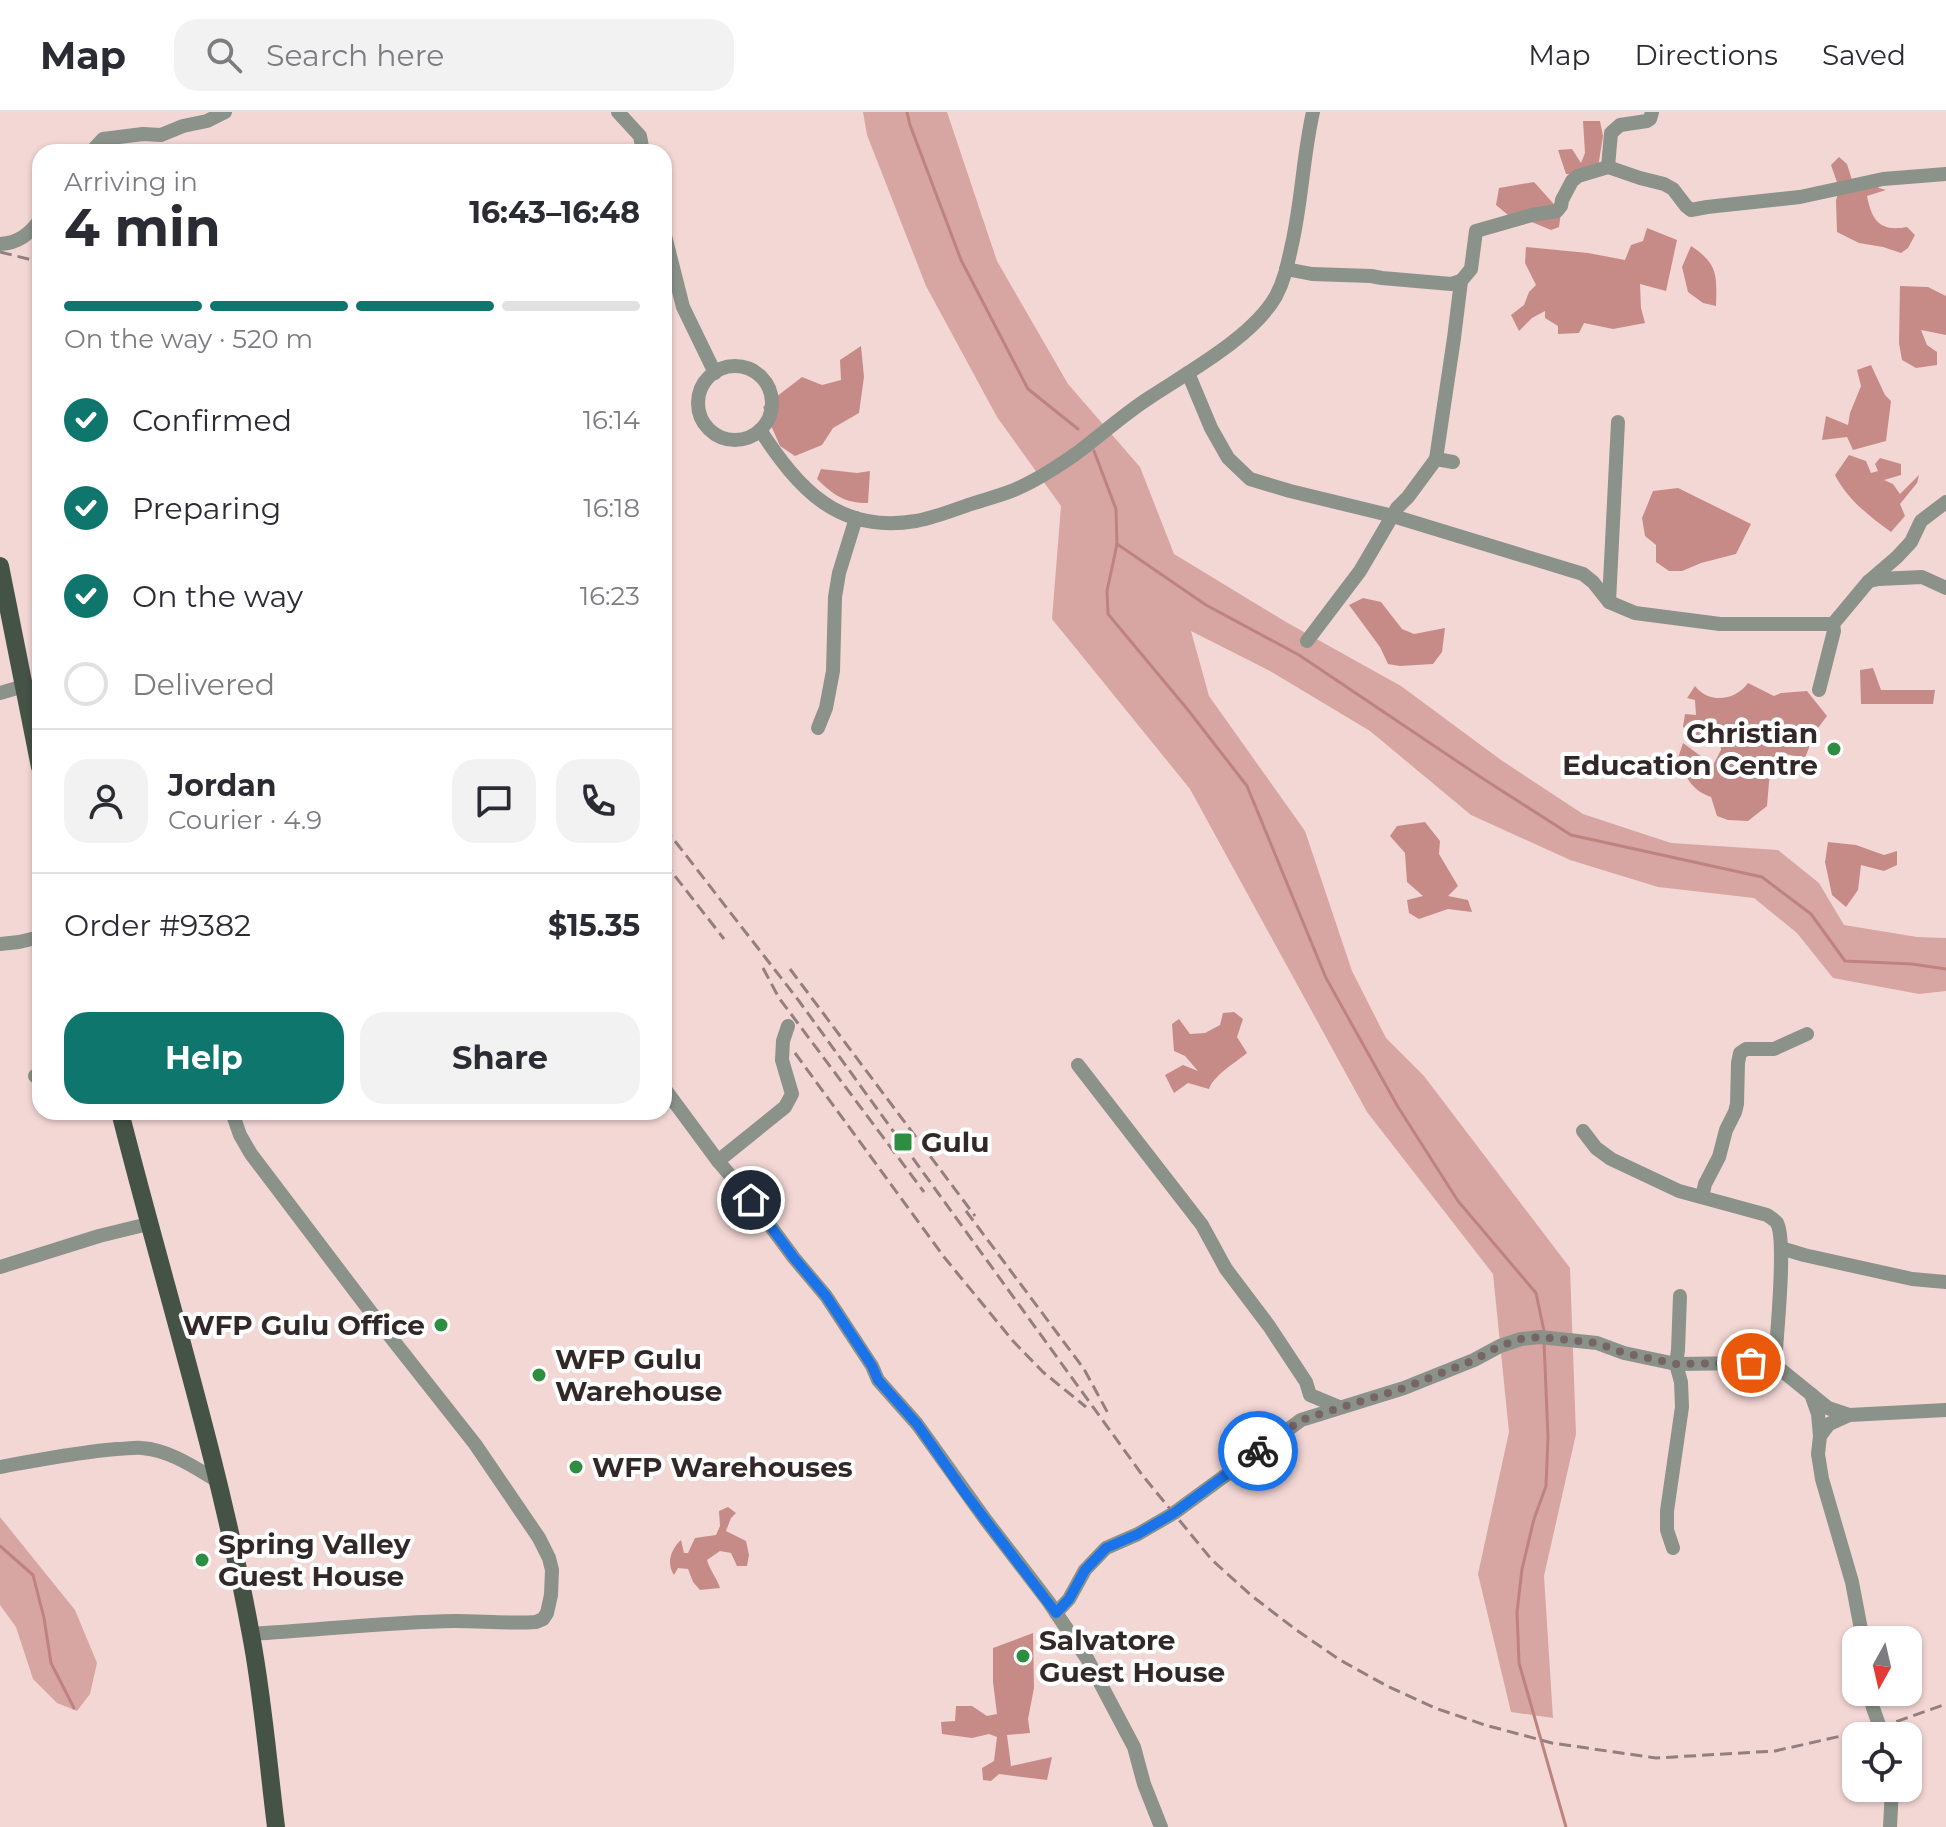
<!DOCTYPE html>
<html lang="en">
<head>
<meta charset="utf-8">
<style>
	:root { --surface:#fff; --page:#f2f2f3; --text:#2b2b33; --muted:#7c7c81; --line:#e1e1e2; --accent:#0f766e }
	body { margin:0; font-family:Montserrat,sans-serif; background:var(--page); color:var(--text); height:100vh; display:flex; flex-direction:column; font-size:30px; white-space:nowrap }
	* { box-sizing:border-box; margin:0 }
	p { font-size:26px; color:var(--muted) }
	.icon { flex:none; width:44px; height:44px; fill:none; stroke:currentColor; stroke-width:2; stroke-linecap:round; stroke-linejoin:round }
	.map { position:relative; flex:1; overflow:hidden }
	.sheet { position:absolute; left:32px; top:32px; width:640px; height:976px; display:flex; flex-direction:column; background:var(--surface); border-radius:24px; box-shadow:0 2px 6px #0004 }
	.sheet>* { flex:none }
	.needle { width:52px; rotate:188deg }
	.fabs { position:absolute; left:1842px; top:1514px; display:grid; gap:16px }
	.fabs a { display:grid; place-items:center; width:80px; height:80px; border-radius:16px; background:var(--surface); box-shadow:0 2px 6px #0004; font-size:40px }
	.pin { position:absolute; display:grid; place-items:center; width:68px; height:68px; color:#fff; margin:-34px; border:4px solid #fff; border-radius:50%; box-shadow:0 2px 8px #0007 }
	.courier { position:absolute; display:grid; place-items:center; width:80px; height:80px; margin:-40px; border:6px solid #1a73e8; border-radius:50%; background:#fff; color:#222; box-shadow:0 2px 10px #0007 }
	.headline em { font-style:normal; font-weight:700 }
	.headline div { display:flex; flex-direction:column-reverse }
	.headline { display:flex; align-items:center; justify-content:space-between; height:136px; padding:0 32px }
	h1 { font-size:52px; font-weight:700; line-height:60px }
	.bar { display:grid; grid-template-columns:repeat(4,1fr); gap:12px 8px; align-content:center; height:96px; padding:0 32px }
	.bar i { height:10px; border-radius:6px; background:var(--line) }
	.bar .current { background:var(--accent) }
	.bar p { grid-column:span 4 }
	.line { display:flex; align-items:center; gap:20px; padding:0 32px; border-top:2px solid var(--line) }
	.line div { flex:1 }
	.round { display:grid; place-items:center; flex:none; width:84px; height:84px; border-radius:24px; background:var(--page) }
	ol { padding:0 32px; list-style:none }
	li { display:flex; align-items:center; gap:24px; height:88px }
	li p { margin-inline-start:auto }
	li .icon { padding:8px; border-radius:50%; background:var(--accent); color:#fff; stroke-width:4 }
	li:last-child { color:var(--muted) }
	li i { width:44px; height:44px; border:4px solid var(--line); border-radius:50% }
	.action { display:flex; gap:16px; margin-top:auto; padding:16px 32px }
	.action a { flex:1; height:92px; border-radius:24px; background:var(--accent); color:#fff; font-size:32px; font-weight:700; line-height:92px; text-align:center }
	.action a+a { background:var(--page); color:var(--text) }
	header { display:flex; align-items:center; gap:48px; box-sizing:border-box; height:112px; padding:0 40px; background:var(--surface); border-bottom:2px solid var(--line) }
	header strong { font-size:38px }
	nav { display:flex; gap:44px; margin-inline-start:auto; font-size:28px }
	.search { width:560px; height:72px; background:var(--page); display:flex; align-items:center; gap:20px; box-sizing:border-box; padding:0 28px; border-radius:24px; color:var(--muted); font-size:30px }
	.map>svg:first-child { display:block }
</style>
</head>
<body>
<header>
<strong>Map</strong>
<div class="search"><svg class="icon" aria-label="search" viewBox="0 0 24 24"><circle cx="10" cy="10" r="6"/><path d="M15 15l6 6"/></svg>Search here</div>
<nav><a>Map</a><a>Directions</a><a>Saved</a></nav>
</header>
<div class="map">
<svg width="1946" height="1715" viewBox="0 0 1946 1715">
	<rect width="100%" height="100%" fill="#f3d7d5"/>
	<!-- green -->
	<g fill="#d7a6a2">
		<path d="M863,0H947L997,149L1068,272L1140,355L1174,442L1286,510L1401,574L1501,648L1583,702L1671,731L1778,738L1819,771L1844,813L1917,825L1946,826V879L1919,882L1833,866L1797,821L1754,786L1658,775L1570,748L1471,703L1370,619L1270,559L1191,519L1209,584L1305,719L1352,859L1386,926L1424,964L1570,1156L1576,1322L1544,1464L1553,1606L1511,1600L1478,1462L1509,1320L1493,1162L1367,1000L1190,677L1052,507L1061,394L997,305L926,174L867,23Z"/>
		<path d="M0,1405L75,1498L97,1551L90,1582L77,1599L57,1591L33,1567L16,1515L0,1493Z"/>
	</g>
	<!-- forest -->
	<g fill="#c78b87">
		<path d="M1583,9H1600L1603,24L1597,62H1566L1558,38L1572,37L1581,51L1585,41Z"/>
		<path d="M1839,45L1847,52L1852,68L1870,67L1879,76L1886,78L1867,84C1872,109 1880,120 1907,115L1915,123L1908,136L1901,141L1883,135L1859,131L1837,120L1836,89L1839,76L1831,53Z"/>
		<path d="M1534,70L1561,100L1559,115L1551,118L1527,108L1508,103L1496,93L1499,76Z"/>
		<path d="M1647,116L1677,128L1666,179L1640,172L1641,196L1645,211L1613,217L1584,211L1579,221L1558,222V214L1545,206V199L1532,206L1519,219L1511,203L1524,193L1529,180L1536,173L1525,151L1526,135L1588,141L1625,148L1631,133L1643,129Z"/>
		<path d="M1691,134C1718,152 1717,163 1716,194L1703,191L1688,180L1682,155Z"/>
		<path d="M1900,174L1928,175L1946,184V223L1921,218L1927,233L1937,240V253L1916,256L1902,248L1899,231Z"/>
		<path d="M861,234L864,265L859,301L833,316L822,333L795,344L780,334L763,295L802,265L822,273L841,268L840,248Z"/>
		<path d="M1871,253L1885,283L1891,289L1886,329L1853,338L1847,325L1822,328L1826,304L1848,313L1850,301L1861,274L1857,258Z"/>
		<path d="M1849,343L1866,349L1871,361L1878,359L1875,352L1880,346L1901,352V363L1884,368L1893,372L1900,382L1919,363L1917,371L1900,392L1905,404L1891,420C1869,404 1847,387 1835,363Z"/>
		<path d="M821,357L857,361L870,359L868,391C844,391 834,383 817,367Z"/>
		<path d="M1678,376L1751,412L1736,442L1701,451L1682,459H1669L1656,450V433L1645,424L1642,406L1653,379Z"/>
		<path d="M1363,486L1381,490L1402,517L1414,522L1445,516L1442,540L1433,552L1400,554L1388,552L1380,535L1349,493Z"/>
		<path d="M1873,556L1881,578H1935L1933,592H1861L1860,558Z"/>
		<path d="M1748,571L1774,584L1781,581L1807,579L1827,604L1815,620L1805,646L1776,640L1769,670L1767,694L1748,709L1728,708L1717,704L1711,685C1691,678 1686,665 1678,646L1683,631L1702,645L1711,657L1721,638L1720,627H1699L1683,615L1685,602L1696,603L1695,588L1687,586L1695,574C1709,592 1735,589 1748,571Z"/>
		<path d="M1425,710L1440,729L1439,742L1458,774L1448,784L1468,788L1472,800L1448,797L1419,807L1409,801L1407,788L1423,784L1407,770L1405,741L1390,724L1397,714Z"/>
		<path d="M1828,730L1856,733L1884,743L1897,739V753L1884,759L1861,753L1858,778L1846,795L1832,783L1825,750Z"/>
		<path d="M1234,900L1243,907L1237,925L1247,941C1235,951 1214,963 1209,977L1188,971L1174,981L1165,963L1183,953L1198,959L1185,944L1174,939L1172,912L1179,907L1190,922L1205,921L1220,913L1223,901Z"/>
		<path d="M728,1395L736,1401L731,1406L726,1419L746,1429L749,1443L747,1454H737L731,1441L720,1439L707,1448C710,1459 717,1466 720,1476L700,1478L693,1470L688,1457L678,1456L674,1463C666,1451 671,1437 681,1428L684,1441H688L695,1426L716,1423L720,1414L719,1399Z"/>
		<path d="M1033,1521L1034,1576L1028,1607L1030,1621L1007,1623L1011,1654L1052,1645L1047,1668L999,1662L991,1669L983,1668L982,1656L994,1649L997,1625L989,1622L972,1626L942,1622L941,1610L955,1609L956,1594H972L987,1604L997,1602L993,1570V1536Z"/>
	</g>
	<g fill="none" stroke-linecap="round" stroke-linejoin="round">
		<!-- stream -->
		<g stroke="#bf837f" stroke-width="3">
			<path d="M907,0L910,13L961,148L1028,277L1078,317"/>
			<path d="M1094,339L1116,397L1117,432L1107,479L1108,502L1188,598L1247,674L1326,866L1398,995L1458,1089L1536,1181L1544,1219"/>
			<path d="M1117,432L1206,493L1299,543L1482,666L1571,723L1762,765L1811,802L1845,849L1912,852L1946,857"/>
			<path d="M1544,1230L1548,1325L1546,1374L1534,1407L1522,1457L1517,1500L1519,1551L1566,1715"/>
			<path d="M0,1434L33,1463L44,1506L51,1551L74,1596"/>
		</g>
		<!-- minor -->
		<g stroke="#8a928a" stroke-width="14">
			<path d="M618,0L640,24L643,40"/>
			<path d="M91,40L103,27L143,22L161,23L183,14L207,9L225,0"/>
			<path d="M1608,55L1611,21L1620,13L1647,9L1650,7L1652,0"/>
			<path d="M664,120L683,195L715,261"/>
			<path d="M0,132C19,131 29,122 40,108"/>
			<path d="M1286,157L1312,162L1371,164L1382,166L1451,172L1461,169"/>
			<circle cx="735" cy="291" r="37"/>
			<path d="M1188,261L1211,316L1228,346L1250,367L1290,379L1393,404L1583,462L1593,470L1609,490L1635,501L1720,512H1833"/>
			<path d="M760,318C799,377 838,422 916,409C933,406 951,399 968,393C983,388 999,384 1014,378C1033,370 1060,353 1077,341C1101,323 1124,302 1149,286C1188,260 1253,225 1276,184C1285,167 1288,150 1292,132C1302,88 1303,44 1313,0"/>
			<path d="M1453,350L1436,347L1454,226L1461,169L1471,157L1476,119L1532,103L1557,99L1561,94L1562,88L1572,69L1578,64L1608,55L1640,66L1664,72L1673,77L1686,94L1691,98L1707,95L1800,85L1883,67L1946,62"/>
			<path d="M1869,469L1879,467L1922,465L1946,476"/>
			<path d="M1609,490L1618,310"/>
			<path d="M1307,529L1360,459L1397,396L1408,385L1436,347"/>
			<path d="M1819,578L1834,519L1833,512L1868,470L1897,445L1911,430L1921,409L1946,390"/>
			<path d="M0,581L24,574"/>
			<path d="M818,616L826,596L833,559L835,485L839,461L856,406"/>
			<path d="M0,832L19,830L40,825"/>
			<path d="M1078,953L1202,1113L1226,1157L1269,1214L1306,1270L1310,1283L1339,1295"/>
			<path d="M35,964L40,961"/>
			<path d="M664,976L718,1049L751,1088L794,1146L826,1184L872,1254L878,1268L917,1312L985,1407L1048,1489L1088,1548L1134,1635L1144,1672L1161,1715"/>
			<path d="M232,1000L240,1023L251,1042L370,1199L475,1332L539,1426L549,1446L552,1458L551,1483L547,1501L543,1507L536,1510C509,1512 482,1509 455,1509C387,1510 319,1518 251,1522"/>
			<path d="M1583,1019L1596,1036L1611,1047L1679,1079L1767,1103C1770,1105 1775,1108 1777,1111C1787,1129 1776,1227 1775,1253"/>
			<path d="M718,1049L785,995L792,982L782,948L783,929L788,914"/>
			<path d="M1702,1085L1705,1072L1719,1045L1726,1018L1735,1000L1737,992L1738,951L1740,941L1746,937H1774L1807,922"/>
			<path d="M1781,1136L1804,1143L1912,1167L1946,1170"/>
			<path d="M0,1155L99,1124L148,1112"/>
			<path d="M1811,1282L1818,1302L1820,1324"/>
			<path d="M0,1355C39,1348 78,1340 117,1337C125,1337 134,1335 142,1336C169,1338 194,1355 216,1368"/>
			<path d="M1673,1436L1667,1418V1399L1682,1295L1681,1270L1676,1252L1678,1238L1680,1184"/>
			<path d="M1056,1501L1069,1487L1085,1458L1106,1436L1138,1422L1174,1401L1301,1308L1404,1276L1474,1248L1500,1234L1521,1227L1540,1225L1597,1231L1624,1241L1676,1252L1751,1251L1775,1253L1828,1296L1849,1303"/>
			<path d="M1863,1528L1852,1470L1822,1367L1818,1342L1820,1324L1829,1312L1849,1303L1946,1298"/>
			<path d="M1869,1580L1873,1596L1883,1624"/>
			<path d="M1890,1715L1892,1676"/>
		</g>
		<!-- major -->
		<g stroke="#455346" stroke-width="18">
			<path d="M0,454L40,655"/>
			<path d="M120,1000C164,1174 219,1347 251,1523C263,1586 268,1651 276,1715"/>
		</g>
		<!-- rail -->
		<g stroke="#927f7e" stroke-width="3" stroke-dasharray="12 6" stroke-linecap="butt">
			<path d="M0,140L40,150"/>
			<path d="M664,715L799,889L1143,1364L1212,1448L1252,1484L1295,1517L1340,1548L1387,1574L1435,1596L1485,1613L1552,1631L1656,1646L1775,1639L1881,1615L1946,1592"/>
			<path d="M664,750L724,827"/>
			<path d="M763,856L779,886L924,1080"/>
			<path d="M790,857L975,1104"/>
			<path d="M795,941L944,1145L1013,1229L1043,1260L1086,1295"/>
			<path d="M966,1099L1084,1257L1110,1305"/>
		</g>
	</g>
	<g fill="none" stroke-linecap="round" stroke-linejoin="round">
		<!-- done -->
		<path stroke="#766564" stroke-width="8" stroke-dasharray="0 14.4" d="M1258,1339L1301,1308L1404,1276L1474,1248L1500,1234L1521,1227L1540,1225L1597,1231L1624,1241L1676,1252L1751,1251"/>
		<!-- route -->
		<path stroke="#1a73e8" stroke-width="10" d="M751,1088L794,1146L826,1184L872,1254L878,1268L917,1312L965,1381L1056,1501L1069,1487L1085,1458L1106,1436L1138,1422L1174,1401L1258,1339"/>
	</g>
	<!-- markers -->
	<g fill="#2d8e42" stroke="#fff" stroke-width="3">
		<circle cx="1834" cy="637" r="8"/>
		<rect x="893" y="1020" width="20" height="20" rx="4"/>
		<circle cx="441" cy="1213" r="8"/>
		<circle cx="539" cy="1263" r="8"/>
		<circle cx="576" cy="1355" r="8"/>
		<circle cx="202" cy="1448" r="8"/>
		<circle cx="1023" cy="1544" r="8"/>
	</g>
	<g text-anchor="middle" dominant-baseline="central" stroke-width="8" stroke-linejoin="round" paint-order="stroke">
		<!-- poi labels -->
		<g font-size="28" font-weight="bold" fill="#322827" stroke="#fff" text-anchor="start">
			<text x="1818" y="621" text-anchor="end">Christian<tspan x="1818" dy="32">Education Centre</tspan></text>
			<text x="921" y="1030">Gulu</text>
			<text x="425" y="1213" text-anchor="end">WFP Gulu Office</text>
			<text x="555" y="1247">WFP Gulu<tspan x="555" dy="32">Warehouse</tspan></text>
			<text x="592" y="1355">WFP Warehouses</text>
			<text x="218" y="1432">Spring Valley<tspan x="218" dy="32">Guest House</tspan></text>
			<text x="1039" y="1528">Salvatore<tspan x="1039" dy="32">Guest House</tspan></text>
		</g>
	</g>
</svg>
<div class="fabs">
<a><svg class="needle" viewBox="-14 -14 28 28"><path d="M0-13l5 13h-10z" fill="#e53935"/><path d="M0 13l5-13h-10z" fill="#7c7c81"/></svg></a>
<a><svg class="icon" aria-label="locate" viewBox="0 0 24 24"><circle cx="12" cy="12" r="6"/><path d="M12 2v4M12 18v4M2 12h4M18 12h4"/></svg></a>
</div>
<div class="pin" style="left:1751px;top:1251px;background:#ea580c"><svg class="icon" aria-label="bag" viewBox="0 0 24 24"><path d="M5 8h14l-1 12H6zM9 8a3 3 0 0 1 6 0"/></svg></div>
<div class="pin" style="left:751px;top:1088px;background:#1f2937"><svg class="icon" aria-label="home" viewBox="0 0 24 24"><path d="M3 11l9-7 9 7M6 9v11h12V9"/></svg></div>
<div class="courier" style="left:1258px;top:1339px"><svg class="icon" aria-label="bike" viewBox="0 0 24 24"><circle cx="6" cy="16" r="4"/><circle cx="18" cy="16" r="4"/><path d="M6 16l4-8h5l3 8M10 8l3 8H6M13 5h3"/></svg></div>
<section class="sheet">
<div class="headline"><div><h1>4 min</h1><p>Arriving in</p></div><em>16:43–16:48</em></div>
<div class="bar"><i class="current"></i><i class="current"></i><i class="current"></i><i></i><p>On the way · 520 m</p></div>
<ol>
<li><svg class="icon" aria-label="check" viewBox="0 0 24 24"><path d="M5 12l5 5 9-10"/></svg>Confirmed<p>16:14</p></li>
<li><svg class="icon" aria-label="check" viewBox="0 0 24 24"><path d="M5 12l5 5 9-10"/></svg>Preparing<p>16:18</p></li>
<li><svg class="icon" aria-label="check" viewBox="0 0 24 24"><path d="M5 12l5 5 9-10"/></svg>On the way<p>16:23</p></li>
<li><i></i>Delivered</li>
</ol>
<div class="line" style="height:144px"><a class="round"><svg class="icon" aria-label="person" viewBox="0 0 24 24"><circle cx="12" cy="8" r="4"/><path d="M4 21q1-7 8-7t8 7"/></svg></a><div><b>Jordan</b><p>Courier · 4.9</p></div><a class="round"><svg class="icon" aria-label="chat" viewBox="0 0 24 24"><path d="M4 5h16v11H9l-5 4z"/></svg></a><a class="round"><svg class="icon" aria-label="phone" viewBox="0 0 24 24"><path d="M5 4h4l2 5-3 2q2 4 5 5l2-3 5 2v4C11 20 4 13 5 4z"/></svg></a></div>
<div class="line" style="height:104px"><div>Order #9382</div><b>$15.35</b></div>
<div class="action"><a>Help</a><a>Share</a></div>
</section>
</div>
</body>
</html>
